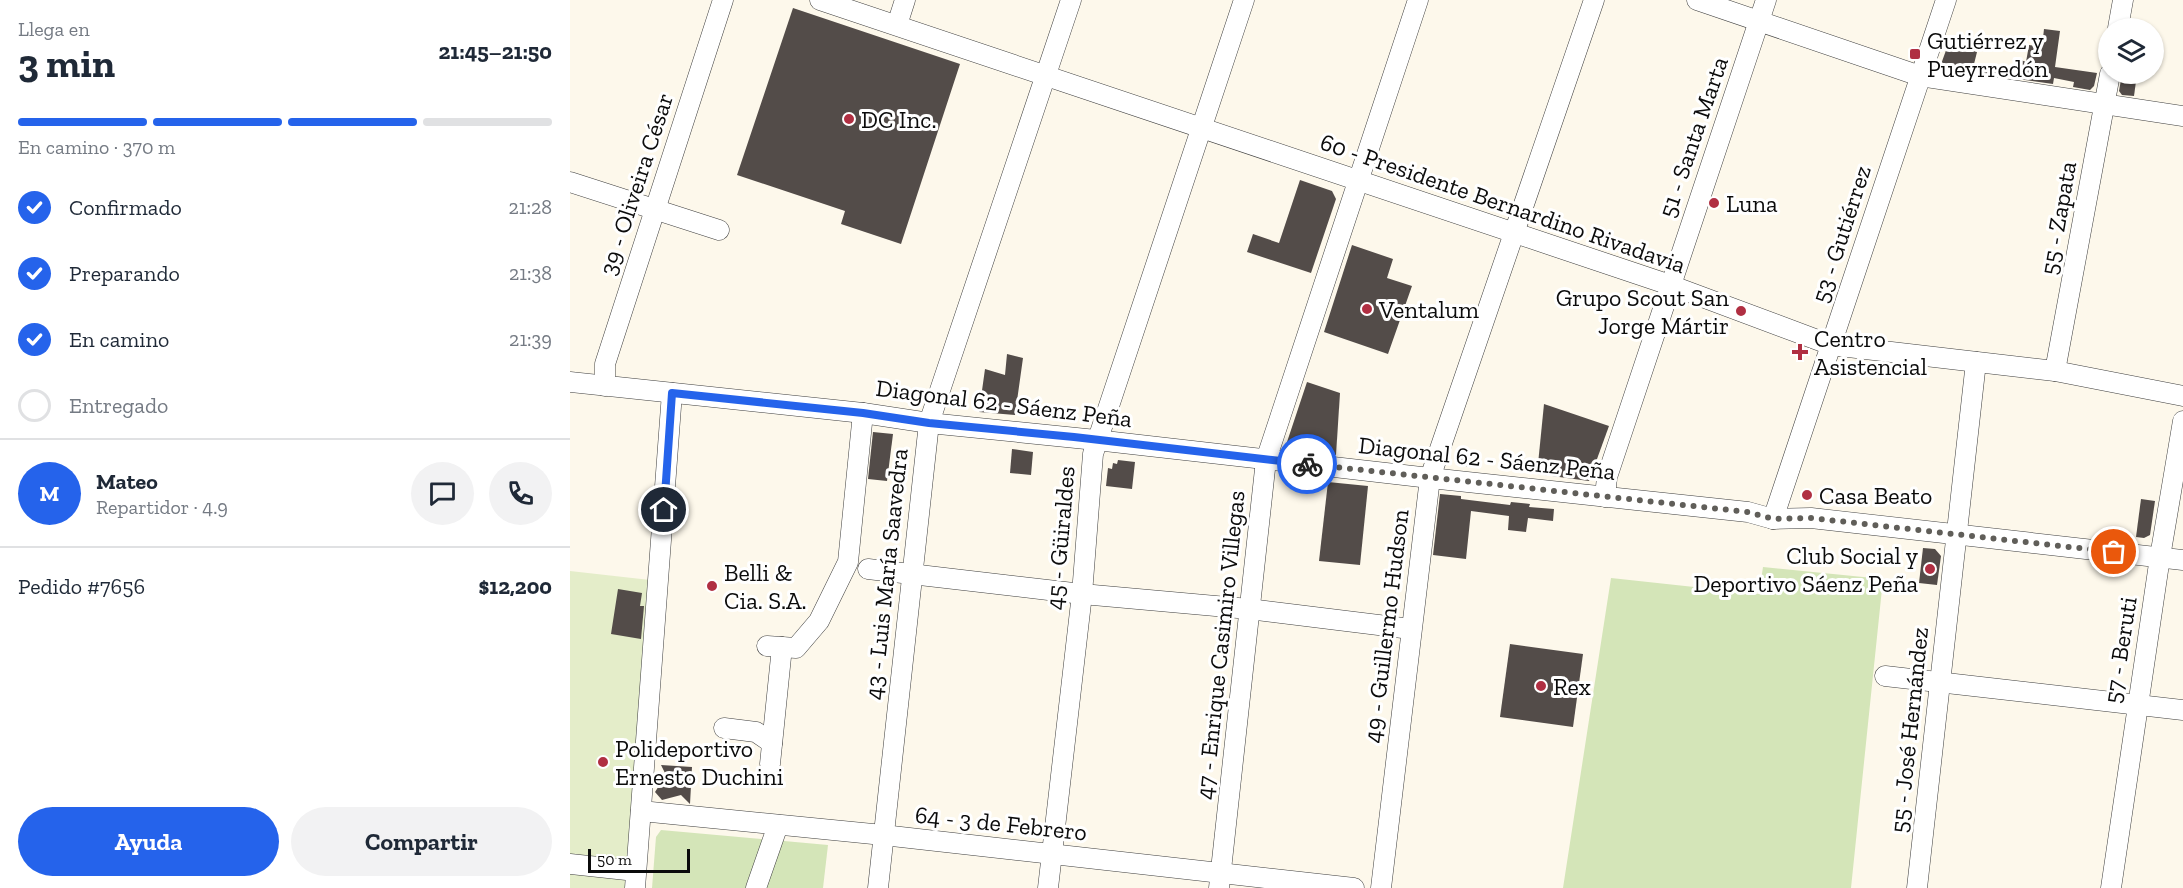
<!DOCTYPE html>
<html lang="es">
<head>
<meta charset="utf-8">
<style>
	:root { --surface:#fff; --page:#f2f2f3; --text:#1f2937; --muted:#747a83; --line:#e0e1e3; --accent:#2563eb }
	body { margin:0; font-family:"Zilla Slab",serif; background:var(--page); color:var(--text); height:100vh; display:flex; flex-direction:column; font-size:22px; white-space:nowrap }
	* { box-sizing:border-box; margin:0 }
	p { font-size:20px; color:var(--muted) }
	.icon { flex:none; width:33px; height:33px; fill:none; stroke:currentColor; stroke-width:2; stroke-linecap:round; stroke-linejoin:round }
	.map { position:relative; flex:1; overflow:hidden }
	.side { display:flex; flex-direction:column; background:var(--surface); width:570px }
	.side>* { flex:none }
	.controls { position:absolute; left:1528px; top:18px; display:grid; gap:12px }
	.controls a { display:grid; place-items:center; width:66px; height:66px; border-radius:50%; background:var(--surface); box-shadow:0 2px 4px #0004; font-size:30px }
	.scale { position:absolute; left:18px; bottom:15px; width:102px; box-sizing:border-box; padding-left:6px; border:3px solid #0b0b0b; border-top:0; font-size:16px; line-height:21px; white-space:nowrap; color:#0b0b0b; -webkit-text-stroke:4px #fff; paint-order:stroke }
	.pin { position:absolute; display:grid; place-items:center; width:51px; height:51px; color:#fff; margin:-26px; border:3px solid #fff; border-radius:50%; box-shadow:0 2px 6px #0007 }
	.courier { position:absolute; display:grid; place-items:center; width:60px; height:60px; margin:-30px; border:4px solid #2563eb; border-radius:50%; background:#fff; color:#222; box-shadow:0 2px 8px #0007 }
	.overview em { font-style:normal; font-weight:800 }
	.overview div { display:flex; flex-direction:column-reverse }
	.overview { display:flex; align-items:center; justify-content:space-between; height:102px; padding:0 18px }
	h1 { font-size:39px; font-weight:800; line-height:45px }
	.bar { display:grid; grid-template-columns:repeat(4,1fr); gap:9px 6px; align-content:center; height:72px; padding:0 18px }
	.bar i { height:8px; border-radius:4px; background:var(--line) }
	.bar .current { background:var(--accent) }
	.bar p { grid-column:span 4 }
	.line { display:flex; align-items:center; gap:15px; padding:0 18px; border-top:2px solid var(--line) }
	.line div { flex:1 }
	.round { display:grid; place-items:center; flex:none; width:63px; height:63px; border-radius:32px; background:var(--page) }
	ol { padding:0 18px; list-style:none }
	li { display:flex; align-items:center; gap:18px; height:66px }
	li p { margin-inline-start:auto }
	li .icon { padding:6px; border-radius:50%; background:var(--accent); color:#fff; stroke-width:4 }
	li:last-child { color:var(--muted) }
	li i { width:33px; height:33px; border:3px solid var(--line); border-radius:50% }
	.action { display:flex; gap:12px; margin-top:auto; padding:12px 18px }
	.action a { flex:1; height:69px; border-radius:36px; background:var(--accent); color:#fff; font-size:24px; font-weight:800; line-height:69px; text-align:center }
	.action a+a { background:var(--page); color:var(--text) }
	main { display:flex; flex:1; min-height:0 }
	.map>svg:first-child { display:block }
</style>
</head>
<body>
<main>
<section class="side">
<div class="overview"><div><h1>3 min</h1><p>Llega en</p></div><em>21:45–21:50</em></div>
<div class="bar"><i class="current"></i><i class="current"></i><i class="current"></i><i></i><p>En camino · 370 m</p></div>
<ol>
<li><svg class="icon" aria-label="check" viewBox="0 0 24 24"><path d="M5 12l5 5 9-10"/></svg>Confirmado<p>21:28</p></li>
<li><svg class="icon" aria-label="check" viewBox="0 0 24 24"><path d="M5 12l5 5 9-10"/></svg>Preparando<p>21:38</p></li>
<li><svg class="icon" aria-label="check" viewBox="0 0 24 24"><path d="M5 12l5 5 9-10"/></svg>En camino<p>21:39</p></li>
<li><i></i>Entregado</li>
</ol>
<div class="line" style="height:108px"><b class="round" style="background:var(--accent);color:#fff">M</b><div><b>Mateo</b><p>Repartidor · 4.9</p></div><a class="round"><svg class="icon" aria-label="chat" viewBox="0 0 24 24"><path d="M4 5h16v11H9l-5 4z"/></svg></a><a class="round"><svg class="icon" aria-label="phone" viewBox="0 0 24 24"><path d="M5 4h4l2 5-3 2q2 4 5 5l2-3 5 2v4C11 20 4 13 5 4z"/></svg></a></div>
<div class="line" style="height:78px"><div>Pedido #7656</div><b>$12,200</b></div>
<div class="action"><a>Ayuda</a><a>Compartir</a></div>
</section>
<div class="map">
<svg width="1613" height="888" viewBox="0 0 1613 888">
	<rect width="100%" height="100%" fill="#fdf8eb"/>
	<!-- green -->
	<g fill="#d4e5b8">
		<path d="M1193,567L1313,579L1281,888H993L1041,578L1189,594Z"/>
		<path d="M91,830L258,845L253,888H82L86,837Z"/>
	</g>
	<!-- pitch -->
	<path fill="#e4edc9" d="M0,571L80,580L56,888H0Z"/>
	<!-- building -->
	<g fill="#534c49">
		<path d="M223,8L390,64L331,244L271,224L275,211L167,175Z"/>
		<path d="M1474,29L1490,31L1485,67L1527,73L1524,86L1520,90L1503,87L1504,82L1484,78L1483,84L1448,79L1451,60L1456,62L1459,45L1472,47Z"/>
		<path d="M1379,42L1407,52L1404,64L1430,71L1429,76L1370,67Z"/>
		<path d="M1552,74H1567L1564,96L1552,95L1549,91Z"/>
		<path d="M730,180L762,191L766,199L741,273L677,252L683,234L709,243Z"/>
		<path d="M782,245L823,259L817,278L842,286L818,354L754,332Z"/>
		<path d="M437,354L453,358L445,415L409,412L415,369L435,375Z"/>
		<path d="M737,382L770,393L766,455L723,450L717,442Z"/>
		<path d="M974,404L1039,426L1019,481L967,474Z"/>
		<path d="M303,432L323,434L317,481L298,479Z"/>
		<path d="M889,448L902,451L899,467L892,465L887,459Z"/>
		<path d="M442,449L463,452L461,475L440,473Z"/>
		<path d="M548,460L565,462L562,489L536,486L538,468L542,469L543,463L547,464Z"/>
		<path d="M758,482L798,486L790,565L749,561Z"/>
		<path d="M870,494L891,496V499L940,505L941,502L960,504L959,507L984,509L983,521L958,518L956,532L938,530L939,516L901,511L896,559L863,555Z"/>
		<path d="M1571,499L1585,501L1580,535L1574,538L1566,537Z"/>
		<path d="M1353,548L1365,549L1371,556L1367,585L1349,583Z"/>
		<path d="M48,589L72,593L70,606H74L71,639L41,634Z"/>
		<path d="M940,644L1013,654L1003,727L930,717Z"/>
		<path d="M91,765L122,767L120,804L111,795L92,800L85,792L96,775Z"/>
	</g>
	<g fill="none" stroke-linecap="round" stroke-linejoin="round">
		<!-- minor casing -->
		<g stroke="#3e3e3e" stroke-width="21">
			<g id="minor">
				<path d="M250,0L1100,285L1261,345L1485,371L1613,396"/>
				<path d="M1127,0L1350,76L1613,116"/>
				<path d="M327,25L335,0"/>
				<path d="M1548,28L1553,0"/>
				<path d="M0,182L149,230"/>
				<path d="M1485,371L1540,74"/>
				<path d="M0,382L293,413L359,423L526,440L860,478L1178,512L1203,519L1241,518L1613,560"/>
				<path d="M35,386V364L153,0"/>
				<path d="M1035,497L1037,477L1196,0"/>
				<path d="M1203,519L1376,0"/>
				<path d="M298,569L512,594L679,609L841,629"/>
				<path d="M197,646L226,648L249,621L278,562L293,413"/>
				<path d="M1315,676L1613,710"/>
				<path d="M154,728L186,732L202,743"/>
				<path d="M200,764L212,647"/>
				<path d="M71,811L313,835L784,888"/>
				<path d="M0,864L66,871"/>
				<path d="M65,888L102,393"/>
				<path d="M186,888L208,825"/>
				<path d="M308,888L359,423L501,0"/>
				<path d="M478,888L512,594L523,454L674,0"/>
				<path d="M649,888L696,460L848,0"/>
				<path d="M811,888L860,478L1024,0"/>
				<path d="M1347,888L1406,362"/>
				<path d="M1541,888L1590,557L1613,421"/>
			</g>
		</g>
		<!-- minor -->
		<use href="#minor" stroke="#fff" stroke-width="20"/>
	</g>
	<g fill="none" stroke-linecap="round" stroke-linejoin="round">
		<!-- done -->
		<path stroke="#605e59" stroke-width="6" stroke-dasharray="0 10.8" d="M737,464L1178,512L1203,519L1241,518L1544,552"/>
		<!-- route -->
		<path stroke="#2563eb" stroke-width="8" d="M94,510L102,393L293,413L359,423L504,437L737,464"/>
	</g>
	<!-- markers -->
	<g fill="#b02f42" stroke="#fff" stroke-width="2">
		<rect x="1339" y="48" width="12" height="12" rx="3"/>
		<circle cx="279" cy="119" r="6"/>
		<circle cx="1144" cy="203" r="6"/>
		<circle cx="797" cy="309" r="6"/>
		<circle cx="1171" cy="311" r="6"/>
		<path d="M1227 343h6v6h6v6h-6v6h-6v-6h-6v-6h6z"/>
		<circle cx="1237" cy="495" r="6"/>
		<circle cx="1360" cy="569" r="6"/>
		<circle cx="142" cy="586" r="6"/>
		<circle cx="971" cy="686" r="6"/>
		<circle cx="33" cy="762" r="6"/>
	</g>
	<g text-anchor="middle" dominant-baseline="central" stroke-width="6" stroke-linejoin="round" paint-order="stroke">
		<!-- poi labels -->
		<g font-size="24" fill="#0b0b0b" stroke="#fff" text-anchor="start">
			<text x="1357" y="40">Gutiérrez y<tspan x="1357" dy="28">Pueyrredón</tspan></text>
			<text x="291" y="119">DC Inc.</text>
			<text x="1156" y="203">Luna</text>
			<text x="1159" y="297" text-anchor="end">Grupo Scout San<tspan x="1159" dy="28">Jorge Mártir</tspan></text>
			<text x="809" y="309">Ventalum</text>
			<text x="1244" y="338">Centro<tspan x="1244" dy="28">Asistencial</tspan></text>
			<text x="1249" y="495">Casa Beato</text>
			<text x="1348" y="555" text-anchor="end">Club Social y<tspan x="1348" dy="28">Deportivo Sáenz Peña</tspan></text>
			<text x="154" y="572">Belli &amp;<tspan x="154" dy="28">Cia. S.A.</tspan></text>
			<text x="983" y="686">Rex</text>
			<text x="45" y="748">Polideportivo<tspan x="45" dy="28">Ernesto Duchini</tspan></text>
		</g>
		<!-- street labels -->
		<g font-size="24" fill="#0b0b0b" stroke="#fff">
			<text transform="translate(1123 137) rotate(-71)">51 - Santa Marta</text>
			<text transform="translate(66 184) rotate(-72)">39 - Oliveira César</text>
			<text transform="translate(933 203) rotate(19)">60 - Presidente Bernardino Rivadavia</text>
			<text transform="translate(1488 218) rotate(-80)">55 - Zapata</text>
			<text transform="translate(1271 234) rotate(-72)">53 - Gutiérrez</text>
			<text transform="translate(434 403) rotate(7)">Diagonal 62 - Sáenz Peña</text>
			<text transform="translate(917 458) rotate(6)">Diagonal 62 - Sáenz Peña</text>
			<text transform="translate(490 538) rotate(-85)">45 - Güiraldes</text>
			<text transform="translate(316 574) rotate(-84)">43 - Luis María Saavedra</text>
			<text transform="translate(816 626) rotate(-83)">49 - Guillermo Hudson</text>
			<text transform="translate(650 645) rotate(-84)">47 - Enrique Casimiro Villegas</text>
			<text transform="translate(1550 650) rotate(-81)">57 - Beruti</text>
			<text transform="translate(1339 730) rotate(-84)">55 - José Hernández</text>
			<text transform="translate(431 823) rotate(6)">64 - 3 de Febrero</text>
		</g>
	</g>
</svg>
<div class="controls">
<a><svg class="icon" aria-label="layers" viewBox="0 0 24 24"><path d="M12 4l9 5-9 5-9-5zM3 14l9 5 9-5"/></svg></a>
</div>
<div class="scale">50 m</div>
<div class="pin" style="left:1544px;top:552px;background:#ea580c"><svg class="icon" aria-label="bag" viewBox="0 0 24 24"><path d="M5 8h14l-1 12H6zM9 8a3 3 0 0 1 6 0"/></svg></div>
<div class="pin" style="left:94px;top:510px;background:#1f2937"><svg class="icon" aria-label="home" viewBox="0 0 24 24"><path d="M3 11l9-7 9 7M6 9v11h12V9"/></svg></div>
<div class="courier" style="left:737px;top:464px"><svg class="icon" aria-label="bike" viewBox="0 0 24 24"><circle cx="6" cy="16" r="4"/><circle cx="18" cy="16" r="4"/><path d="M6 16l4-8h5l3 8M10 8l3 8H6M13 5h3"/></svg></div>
</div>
</main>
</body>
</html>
